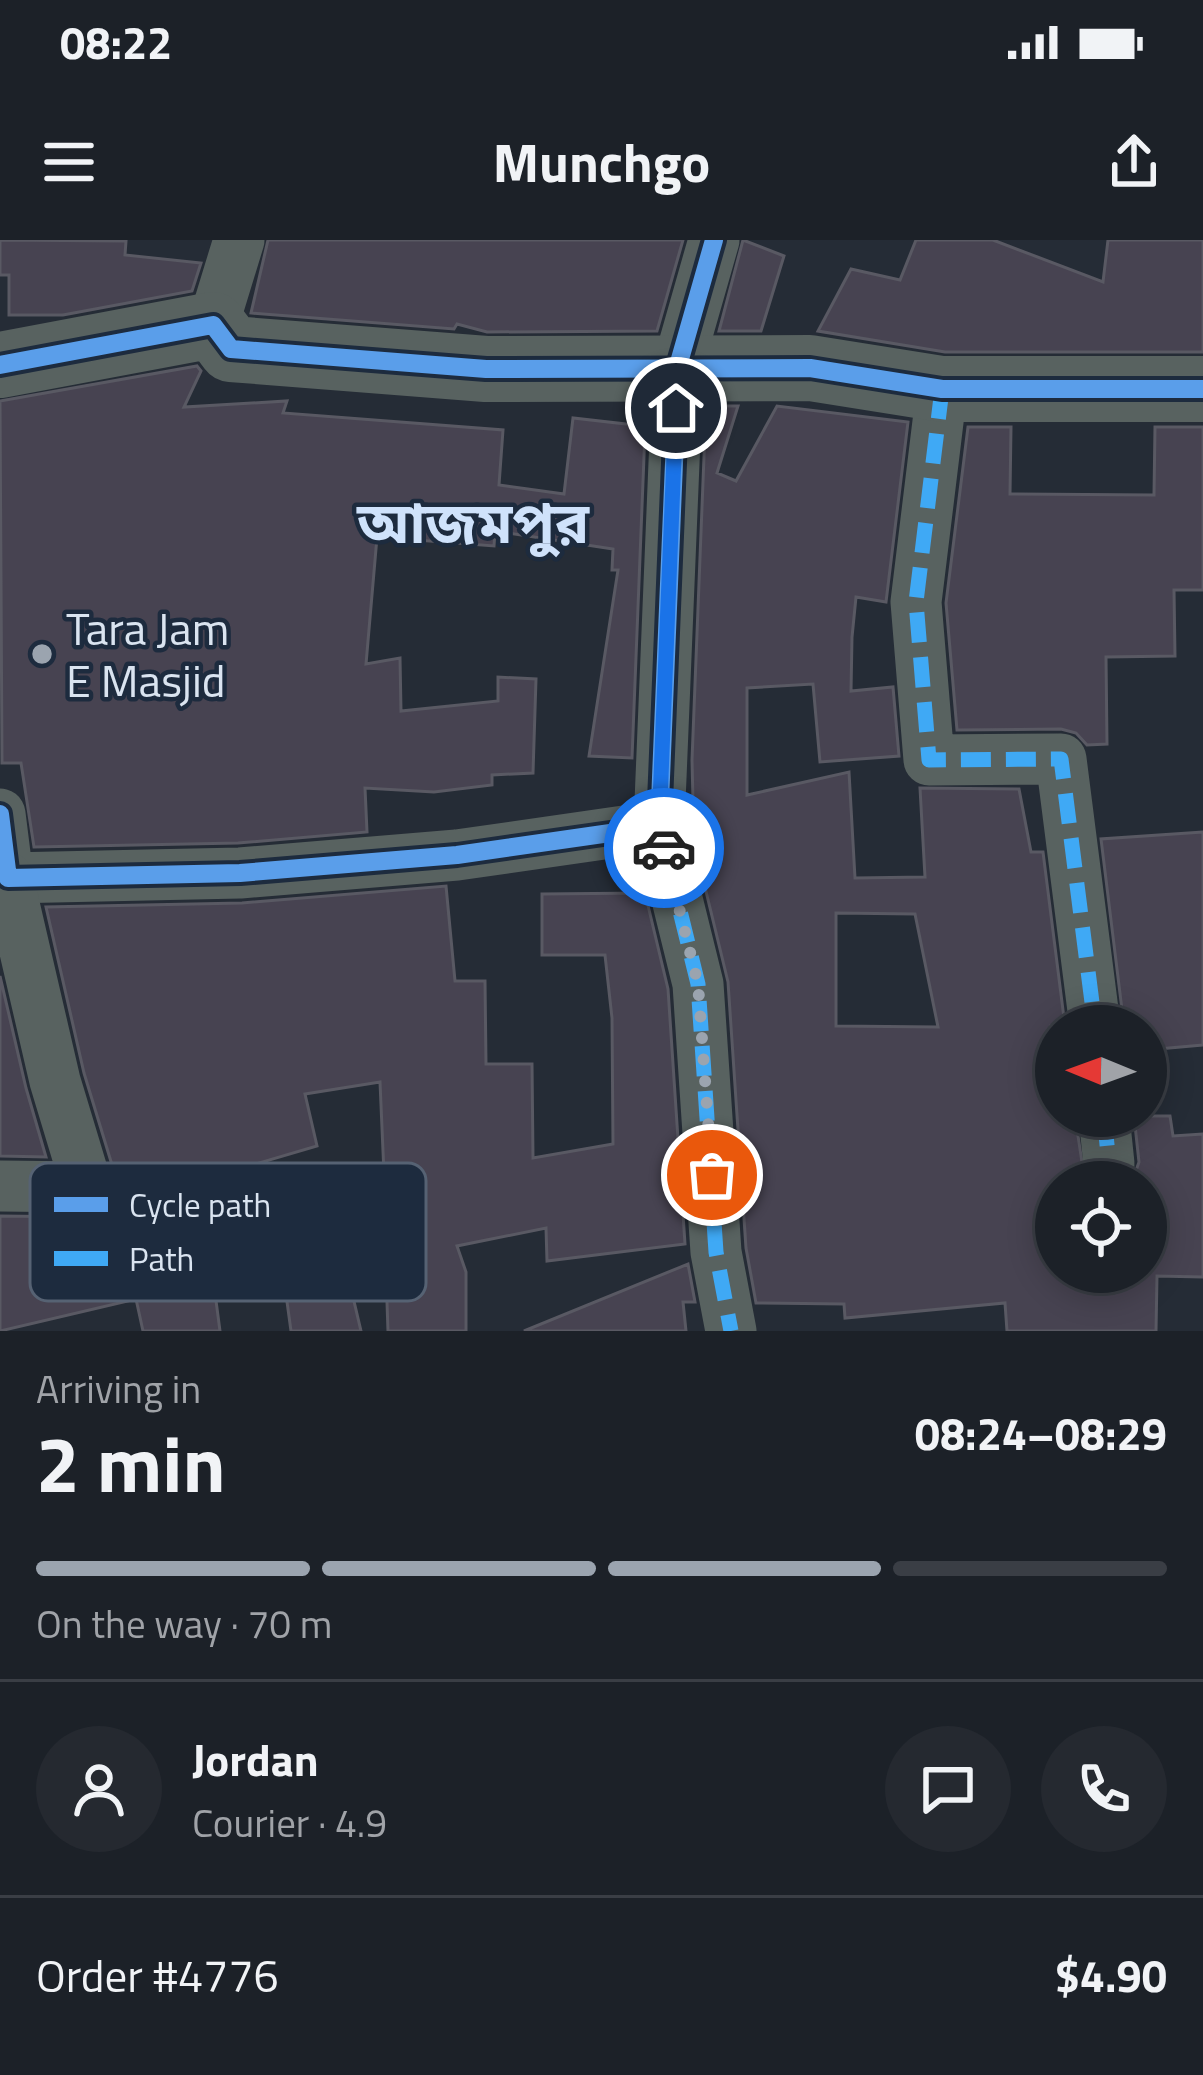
<!DOCTYPE html>
<html lang="en">
<head>
<meta charset="utf-8">
<style>
	:root { --surface:#1c2128; --page:#252930; --text:#f1f3f6; --muted:#a0a3a8; --line:#3a3e45; --accent:#9ba4af }
	body { margin:0; font-family:"Titillium Web","Noto Sans Bengali",sans-serif; background:var(--page); color:var(--text); height:100vh; display:flex; flex-direction:column; font-size:45px; white-space:nowrap }
	* { box-sizing:border-box; margin:0 }
	p { font-size:39px; color:var(--muted) }
	.icon { flex:none; width:66px; height:66px; fill:none; stroke:currentColor; stroke-width:2; stroke-linecap:round; stroke-linejoin:round }
	.map { position:relative; height:1091px; overflow:hidden }
	.drawer { display:flex; flex-direction:column; background:var(--surface); flex:1 }
	.drawer>* { flex:none }
	.needle { width:78px; rotate:271deg }
	.controls { position:absolute; left:1035px; top:765px; display:grid; gap:24px }
	.controls a { display:grid; place-items:center; width:132px; height:132px; border-radius:50%; background:var(--surface); box-shadow:0 6px 30px #0003,0 0 0 3px var(--line); font-size:60px }
	.pin { position:absolute; display:grid; place-items:center; width:102px; height:102px; color:#fff; margin:-51px; border:6px solid #fff; border-radius:50%; box-shadow:0 3px 12px #0007 }
	.courier { position:absolute; display:grid; place-items:center; width:120px; height:120px; margin:-60px; border:9px solid #1a73e8; border-radius:50%; background:#fff; color:#222; box-shadow:0 3px 15px #0007 }
	.summary em { font-style:normal; font-weight:700 }
	.summary div { display:flex; flex-direction:column-reverse }
	.summary { display:flex; align-items:center; justify-content:space-between; height:204px; padding:0 36px }
	h1 { font-size:78px; font-weight:700; line-height:90px }
	.bar { display:grid; grid-template-columns:repeat(4,1fr); gap:18px 12px; align-content:center; height:144px; padding:0 36px }
	.bar i { height:15px; border-radius:9px; background:var(--line) }
	.bar .active { background:var(--accent) }
	.bar p { grid-column:span 4 }
	.line { display:flex; align-items:center; gap:30px; padding:0 36px; border-top:3px solid var(--line) }
	.line div { flex:1 }
	.round { display:grid; place-items:center; flex:none; width:126px; height:126px; border-radius:63px; background:var(--page) }
	.status { display:flex; justify-content:space-between; align-items:center; height:84px; padding:0 60px; background:var(--surface); direction:ltr }
	.status svg { height:33px; fill:currentColor }
	header { display:flex; justify-content:space-between; align-items:center; height:156px; padding:0 36px; background:var(--surface); font-size:54px; font-weight:700 }
	.map>svg:first-child { display:block }
</style>
</head>
<body>
<div class="status"><b>08:22</b><svg viewBox="0 0 49 12"><path d="M0 12V9h3v3zM5 12V6h3v6zM10 12V3h3v9zM15 12V0h3v12zM26 1h20v11H26zM47 4h2v5h-2z"/></svg></div>
<header><svg class="icon" aria-label="menu" viewBox="0 0 24 24"><path d="M4 6h16M4 12h16M4 18h16"/></svg>Munchgo<svg class="icon" aria-label="share" viewBox="0 0 24 24"><path d="M12 15V3M7 8l5-5 5 5M5 13v7h14v-7"/></svg></header>
<div class="map">
<svg width="1203" height="1091" viewBox="0 0 1203 1091">
	<rect width="100%" height="100%" fill="#252c36"/>
	<!-- building -->
	<g fill="#474351" stroke="#595963" stroke-width="3" fill-rule="evenodd">
		<path d="M0,0L126,1L125,15L201,23L192,51L63,75H9V35H0Z"/>
		<path d="M268,0H683L657,91L487,92L457,84L454,89L251,73Z"/>
		<path d="M743,0L784,16L761,91H719Z"/>
		<path d="M916,0H993L1103,42L1108,0H1203V112H945L818,91L851,29L900,40Z"/>
		<path d="M197,126L201,131L184,167L287,161L283,173L503,190L499,245L564,254L573,178L635,185L637,166H646L632,518L589,516L618,330H612L613,309L495,291L494,306L377,297L366,424L400,418L401,471L498,461V437L536,439L533,533L492,535V545L434,552L365,548L367,592L238,603L34,607L21,523H2L0,161Z"/>
		<path d="M706,166H738L717,233L736,241L777,166L908,182L886,362L856,357L852,397L851,451L893,447L899,516L820,522L813,444L747,448V555L849,532L855,638L925,637L920,548L1019,549L1031,612H1043L1065,786H1051L1056,876H1075L1085,942H1056V1032H1073L1074,1041L1146,1033V942H1132L1139,922L1134,876H1170L1173,896L1203,894V1037L1157,1036L1156,1091H1007L1005,1063L845,1078L844,1064L756,1063L746,1008L728,742L694,602L692,520ZM836,673L915,674L938,787L836,786Z"/>
		<path d="M968,187H1011L1010,254L1154,255L1155,187H1203V350H1174L1175,416L1106,417L1107,504L1087,505L1076,493L1061,489L957,490L946,363Z"/>
		<path d="M1203,592V805L1146,810V786H1124L1101,599Z"/>
		<path d="M446,646L455,741H485L486,824H532L533,918L613,904L612,778L605,715H542V654L645,653L668,749L685,1004L547,1021L546,988L457,1006L466,1032V1091H388L384,975L391,974L385,957L380,842L305,854L317,906L232,931L234,938L102,973L116,953V938L84,833L46,667L242,663Z"/>
		<path d="M0,736L26,848L46,917L0,916Z"/>
		<path d="M0,976L86,977L31,991L42,1043L219,1008L225,1035L213,1038L220,1091H143L136,1059L0,1091Z"/>
		<path d="M336,985L361,1091H291L278,996Z"/>
		<path d="M688,1024L695,1062H683L686,1091H524Z"/>
	</g>
	<g fill="none" stroke-linecap="round" stroke-linejoin="round">
		<!-- minor -->
		<g stroke="#586260" stroke-width="51">
			<path d="M213,85L239,0"/>
			<path d="M942,149L916,362L929,520L1061,519L1095,786"/>
			<path d="M0,574L8,638L240,633L457,615L659,586L678,126L714,0"/>
			<path d="M659,586L698,744L716,1012L731,1091"/>
			<path d="M1104,876L1109,924"/>
			<path d="M0,946L87,947L55,841L8,638"/>
		</g>
		<!-- tertiary -->
		<path stroke="#586260" stroke-width="66" d="M0,125L213,85L231,109L486,129L810,128L942,149H1203"/>
		<!-- quiet -->
		<g stroke="#3fa9f5" stroke-width="15" stroke-dasharray="30 15" stroke-linecap="butt">
			<path d="M942,149L916,362L929,520L1061,519L1095,786"/>
			<path d="M659,586L698,744L716,1012L731,1091"/>
			<path d="M1104,876L1109,924"/>
		</g>
		<!-- cycleway casing -->
		<g stroke="#1d2b3e" stroke-width="26">
			<g id="cycleway">
				<path d="M0,125L213,85L231,109L486,129L810,128L942,149H1203"/>
				<path d="M0,574L8,638L240,633L457,615L659,586L678,126L714,0"/>
			</g>
		</g>
		<!-- cycleway -->
		<use href="#cycleway" stroke="#5a9eea" stroke-width="18"/>
	</g>
	<g fill="none" stroke-linecap="round" stroke-linejoin="round">
		<!-- done -->
		<path stroke="#9ba4af" stroke-width="12" stroke-dasharray="0 21.6" d="M664,608L698,744L712,935"/>
		<!-- route -->
		<path stroke="#1a73e8" stroke-width="15" d="M664,608L659,586L676,168"/>
	</g>
	<!-- markers -->
	<circle fill="#9ba4af" stroke="#1d2b3e" stroke-width="4.5" cx="42" cy="414" r="12"/>
	<g text-anchor="middle" dominant-baseline="central" stroke-width="9" stroke-linejoin="round" paint-order="stroke">
		<!-- poi labels -->
		<g font-size="45" fill="#dae4f0" stroke="#1d2b3e" text-anchor="start">
			<text x="66" y="388">Tara Jam<tspan x="66" dy="52">E Masjid</tspan></text>
		</g>
		<!-- district labels -->
		<g font-size="57" font-weight="bold" fill="#cfe2fb" stroke="#1d2b3e">
			<text x="473" y="281">আজমপুর</text>
		</g>
	</g>
	<!-- legend -->
	<rect x="30" y="923" width="396" height="138" rx="18" fill="#1d2b3e" stroke="#566273" stroke-width="3"/>
	<rect x="54" y="957" width="54" height="15" fill="#5a9eea"/>
	<rect x="54" y="1011" width="54" height="15" fill="#3fa9f5"/>
	<g font-size="33" fill="#dae4f0">
		<text x="129" y="977">Cycle path</text>
		<text x="129" y="1031">Path</text>
	</g>
</svg>
<div class="controls">
<a><svg class="needle" viewBox="-14 -14 28 28"><path d="M0-13l5 13h-10z" fill="#e53935"/><path d="M0 13l5-13h-10z" fill="#a0a3a8"/></svg></a>
<a><svg class="icon" aria-label="locate" viewBox="0 0 24 24"><circle cx="12" cy="12" r="6"/><path d="M12 2v4M12 18v4M2 12h4M18 12h4"/></svg></a>
</div>
<div class="pin" style="left:712px;top:935px;background:#ea580c"><svg class="icon" aria-label="bag" viewBox="0 0 24 24"><path d="M5 8h14l-1 12H6zM9 8a3 3 0 0 1 6 0"/></svg></div>
<div class="pin" style="left:676px;top:168px;background:#1f2937"><svg class="icon" aria-label="home" viewBox="0 0 24 24"><path d="M3 11l9-7 9 7M6 9v11h12V9"/></svg></div>
<div class="courier" style="left:664px;top:608px"><svg class="icon" aria-label="car" viewBox="0 0 24 24"><path d="M5 17H2v-5l4-1 3-4h7l3 4 3 1v5h-3M9 17h6M6 11h13"/><circle cx="7" cy="17" r="2"/><circle cx="17" cy="17" r="2"/></svg></div>
</div>
<section class="drawer">
<div class="summary"><div><h1>2 min</h1><p>Arriving in</p></div><em>08:24–08:29</em></div>
<div class="bar"><i class="active"></i><i class="active"></i><i class="active"></i><i></i><p>On the way · 70 m</p></div>
<div class="line" style="height:216px"><a class="round"><svg class="icon" aria-label="person" viewBox="0 0 24 24"><circle cx="12" cy="8" r="4"/><path d="M4 21q1-7 8-7t8 7"/></svg></a><div><b>Jordan</b><p>Courier · 4.9</p></div><a class="round"><svg class="icon" aria-label="chat" viewBox="0 0 24 24"><path d="M4 5h16v11H9l-5 4z"/></svg></a><a class="round"><svg class="icon" aria-label="phone" viewBox="0 0 24 24"><path d="M5 4h4l2 5-3 2q2 4 5 5l2-3 5 2v4C11 20 4 13 5 4z"/></svg></a></div>
<div class="line" style="height:156px"><div>Order #4776</div><b>$4.90</b></div>
</section>
</body>
</html>
